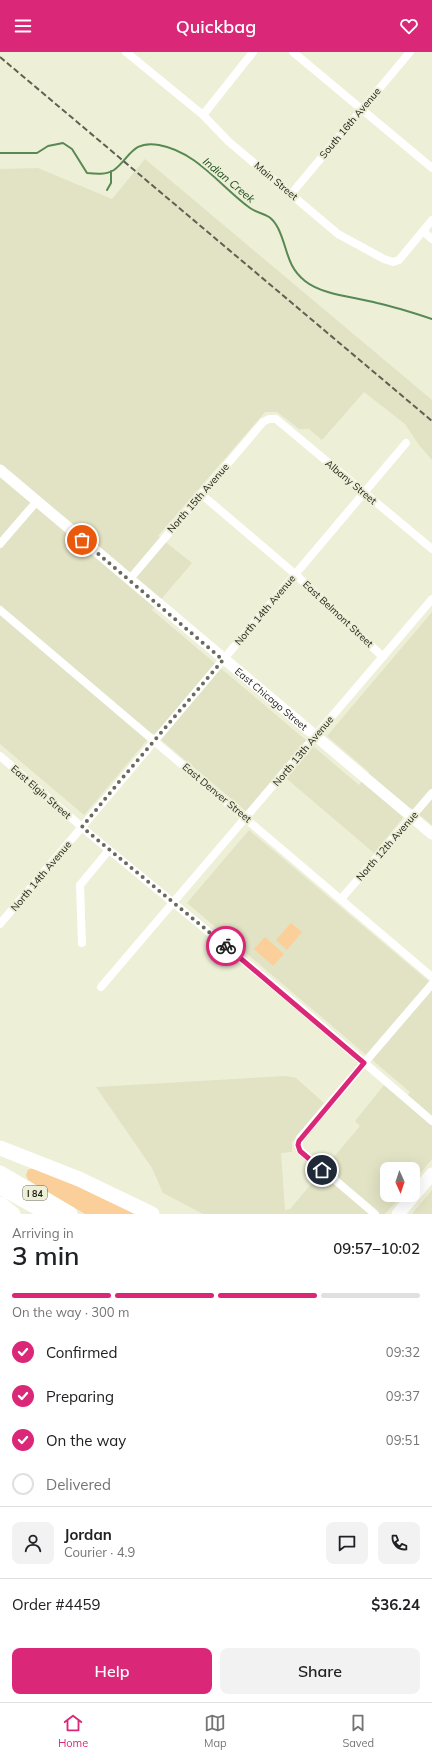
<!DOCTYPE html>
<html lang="en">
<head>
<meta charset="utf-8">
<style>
	:root { --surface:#fff; --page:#f2f2f2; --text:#202124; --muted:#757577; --line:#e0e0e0; --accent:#db2777 }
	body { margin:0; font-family:Mulish,sans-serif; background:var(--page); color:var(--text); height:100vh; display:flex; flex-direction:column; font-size:15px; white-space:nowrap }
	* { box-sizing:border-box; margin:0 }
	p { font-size:13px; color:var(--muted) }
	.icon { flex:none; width:22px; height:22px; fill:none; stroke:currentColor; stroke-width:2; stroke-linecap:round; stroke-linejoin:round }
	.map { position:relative; height:1162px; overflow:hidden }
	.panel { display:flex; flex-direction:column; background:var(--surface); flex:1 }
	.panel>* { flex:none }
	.needle { width:26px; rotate:177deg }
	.controls { position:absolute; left:380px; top:1110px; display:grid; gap:8px }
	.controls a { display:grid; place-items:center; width:40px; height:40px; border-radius:8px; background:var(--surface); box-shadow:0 4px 16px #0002; font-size:20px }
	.pin { position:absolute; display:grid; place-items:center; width:34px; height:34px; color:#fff; margin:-17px; border:2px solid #fff; border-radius:50%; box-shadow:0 1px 4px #0007 }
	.courier { position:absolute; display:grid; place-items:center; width:40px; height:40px; margin:-20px; border:3px solid #db2777; border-radius:50%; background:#fff; color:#222; box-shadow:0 1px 5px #0007 }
	.headline em { font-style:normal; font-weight:600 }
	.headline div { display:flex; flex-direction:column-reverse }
	.headline { display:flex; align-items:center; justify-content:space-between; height:68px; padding:0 12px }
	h1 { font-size:26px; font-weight:600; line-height:30px }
	.bar { display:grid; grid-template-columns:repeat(4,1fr); gap:6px 4px; align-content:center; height:48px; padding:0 12px }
	.bar i { height:5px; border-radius:3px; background:var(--line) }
	.bar .selected { background:var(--accent) }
	.bar p { grid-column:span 4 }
	.line { display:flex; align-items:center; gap:10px; padding:0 12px; border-top:1px solid var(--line) }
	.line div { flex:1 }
	.round { display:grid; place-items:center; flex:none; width:42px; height:42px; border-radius:8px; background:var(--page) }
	ol { padding:0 12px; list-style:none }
	li { display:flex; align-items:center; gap:12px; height:44px }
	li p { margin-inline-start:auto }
	li .icon { padding:4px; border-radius:50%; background:var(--accent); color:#fff; stroke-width:4 }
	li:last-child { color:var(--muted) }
	li i { width:22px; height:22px; border:2px solid var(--line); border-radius:50% }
	.primary-button { display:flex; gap:8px; margin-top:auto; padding:8px 12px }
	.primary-button a { flex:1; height:46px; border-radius:8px; background:var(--accent); color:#fff; font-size:16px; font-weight:600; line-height:46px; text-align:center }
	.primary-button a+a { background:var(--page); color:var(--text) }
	header { display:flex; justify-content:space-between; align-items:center; height:52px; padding:0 12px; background:var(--accent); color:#fff; font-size:18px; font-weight:600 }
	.tabs { display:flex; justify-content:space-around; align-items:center; height:56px; border-top:1px solid var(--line); background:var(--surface); font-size:11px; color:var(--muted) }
	.tabs a { display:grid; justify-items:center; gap:2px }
	.tabs .selected { color:var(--accent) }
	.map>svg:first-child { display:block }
</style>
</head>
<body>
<header><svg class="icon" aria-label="menu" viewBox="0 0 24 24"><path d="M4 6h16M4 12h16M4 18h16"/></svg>Quickbag<svg class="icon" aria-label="heart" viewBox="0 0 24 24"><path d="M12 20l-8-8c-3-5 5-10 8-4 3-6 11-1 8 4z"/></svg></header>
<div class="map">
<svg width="432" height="1162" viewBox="0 0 432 1162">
	<rect width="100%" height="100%" fill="#eeefd7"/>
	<!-- built -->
	<g fill="#e2e2c4">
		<path d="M145,107L432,348V408L419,393L405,372L364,340L322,388L309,377H299L277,360H265L158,484L192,511L152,558L359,733L369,720L327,684L432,560V773L411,756L374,801L280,721L247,760L153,681L84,763L0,692V117L38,116L112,147Z"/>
		<path d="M249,778L432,932V1107L413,1130V1117H387V1143H402L385,1162H203L163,1141L152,1116L96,1035L286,1024L296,1026L324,1051L292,1090V1100L281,1101L285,1158L290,1157L360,1074L355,1069L384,1033L403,1049L410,1040L187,851Z"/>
		<path d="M432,1138V1162H412Z"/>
	</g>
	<!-- green -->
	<g fill="#fbcf9a">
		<path d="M291,871L302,880L287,898L276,888Z"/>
		<path d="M265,885L284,902L273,914L254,897Z"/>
		<path d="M35,1115L140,1162H85L28,1128L26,1123L28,1118Z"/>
	</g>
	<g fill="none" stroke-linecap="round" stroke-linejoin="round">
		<!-- stream -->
		<g stroke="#568954" stroke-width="2">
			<path d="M0,101H37L48,94L63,91L72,97L87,121C96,122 106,123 114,118C130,106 132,88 159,93C197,100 220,134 250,156C261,164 269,159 278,176C288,196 286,214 305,229C322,243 356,245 377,251C395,255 414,261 432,267"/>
			<path d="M107,138L111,131V119"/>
		</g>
		<!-- street -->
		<g stroke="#fff" stroke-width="8">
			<path d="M126,0L203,63L228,89L338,182L384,207L393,210L399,208L432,168"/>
			<path d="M293,0L432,116"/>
			<path d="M203,63L253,0"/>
			<path d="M291,142L410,0"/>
			<path d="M423,179L432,187"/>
			<path d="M201,442L295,522L383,605"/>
			<path d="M0,492L37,449"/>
			<path d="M129,528L263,370L269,367H276L432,497"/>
			<path d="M0,558L432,925"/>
			<path d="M0,704L91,783L289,946L432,1069"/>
			<path d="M341,847L432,741"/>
			<path d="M0,872L406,391"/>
			<path d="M82,891L80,833L109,798"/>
			<path d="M101,935L432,547"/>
			<path d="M375,1162L301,1099L298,1093L300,1086L432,932"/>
		</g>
		<!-- secondary -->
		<path stroke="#fff" stroke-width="11" id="s1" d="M0,418L432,782"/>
		<!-- primary -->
		<path stroke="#fff" stroke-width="13" d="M398,1162L432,1122"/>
		<!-- highway -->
		<g stroke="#fff" stroke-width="15">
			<path d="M0,1096L79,1127L152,1162"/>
			<path d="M0,1121L70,1162"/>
			<path d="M0,1135L49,1162"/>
			<path d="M0,1152L13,1162"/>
		</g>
		<!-- rail -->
		<path stroke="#606052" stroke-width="2" stroke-dasharray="6 3" stroke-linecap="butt" d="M0,5L432,369"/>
	</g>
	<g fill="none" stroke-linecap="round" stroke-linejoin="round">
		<!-- done -->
		<path stroke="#6b6b5d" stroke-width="4" stroke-dasharray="0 7.2" d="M82,488L223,608L119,730L82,775L226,894"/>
		<!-- route -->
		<path stroke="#db2777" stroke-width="5" d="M226,894L364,1011L299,1089L298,1093L300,1099L322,1118"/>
	</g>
	<g text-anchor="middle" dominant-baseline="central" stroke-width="4" stroke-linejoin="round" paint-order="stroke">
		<!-- shield labels -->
		<rect fill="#eeefd7" stroke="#616153" stroke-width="1" x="23" y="1134" width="24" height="14" rx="3"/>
		<g font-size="9" font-weight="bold" fill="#24241b">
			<text x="35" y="1141">I 84</text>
		</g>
		<!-- street labels -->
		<g font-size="10" fill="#24241b" stroke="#eeefd7">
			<text transform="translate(350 71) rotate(-50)">South 16th Avenue</text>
			<text transform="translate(276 129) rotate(40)">Main Street</text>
			<text transform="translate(351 430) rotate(40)">Albany Street</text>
			<text transform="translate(198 446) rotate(-49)">North 15th Avenue</text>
			<text transform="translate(265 558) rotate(-50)">North 14th Avenue</text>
			<text transform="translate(338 562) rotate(43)">East Belmont Street</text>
			<text stroke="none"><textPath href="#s1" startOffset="355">East Chicago Street</textPath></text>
			<text transform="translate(303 699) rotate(-50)">North 13th Avenue</text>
			<text transform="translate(41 740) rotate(41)">East Elgin Street</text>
			<text transform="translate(217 741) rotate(40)">East Denver Street</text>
			<text transform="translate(387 794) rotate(-49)">North 12th Avenue</text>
			<text transform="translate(41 824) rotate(-50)">North 14th Avenue</text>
		</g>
		<!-- water labels -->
		<g font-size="11" font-style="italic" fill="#1a4d1e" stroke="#eeefd7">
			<text transform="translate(229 128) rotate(40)">Indian Creek</text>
		</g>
	</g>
</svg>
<div class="controls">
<a><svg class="needle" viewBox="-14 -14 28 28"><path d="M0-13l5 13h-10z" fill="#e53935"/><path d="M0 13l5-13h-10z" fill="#757577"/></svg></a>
</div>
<div class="pin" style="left:82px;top:488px;background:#ea580c"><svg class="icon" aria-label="bag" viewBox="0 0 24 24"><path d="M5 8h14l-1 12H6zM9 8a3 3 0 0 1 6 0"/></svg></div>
<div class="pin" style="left:322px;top:1118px;background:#1f2937"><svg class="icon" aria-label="home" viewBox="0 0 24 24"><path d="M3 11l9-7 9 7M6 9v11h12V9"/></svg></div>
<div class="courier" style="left:226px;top:894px"><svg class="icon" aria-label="bike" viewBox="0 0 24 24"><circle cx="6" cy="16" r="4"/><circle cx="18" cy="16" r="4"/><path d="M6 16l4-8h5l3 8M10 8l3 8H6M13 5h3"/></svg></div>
</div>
<section class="panel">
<div class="headline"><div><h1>3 min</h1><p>Arriving in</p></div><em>09:57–10:02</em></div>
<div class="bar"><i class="selected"></i><i class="selected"></i><i class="selected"></i><i></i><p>On the way · 300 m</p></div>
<ol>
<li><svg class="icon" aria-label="check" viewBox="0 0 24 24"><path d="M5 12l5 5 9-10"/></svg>Confirmed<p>09:32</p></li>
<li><svg class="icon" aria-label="check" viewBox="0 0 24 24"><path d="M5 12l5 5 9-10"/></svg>Preparing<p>09:37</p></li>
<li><svg class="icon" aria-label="check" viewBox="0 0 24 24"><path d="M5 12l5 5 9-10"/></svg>On the way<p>09:51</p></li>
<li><i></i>Delivered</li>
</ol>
<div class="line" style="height:72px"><a class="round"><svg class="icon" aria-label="person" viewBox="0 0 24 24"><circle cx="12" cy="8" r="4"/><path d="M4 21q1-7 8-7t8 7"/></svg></a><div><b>Jordan</b><p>Courier · 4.9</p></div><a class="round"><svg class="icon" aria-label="chat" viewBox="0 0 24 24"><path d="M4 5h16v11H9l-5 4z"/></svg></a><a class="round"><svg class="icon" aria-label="phone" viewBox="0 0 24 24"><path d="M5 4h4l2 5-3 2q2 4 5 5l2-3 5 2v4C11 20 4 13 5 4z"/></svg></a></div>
<div class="line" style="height:52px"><div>Order #4459</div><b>$36.24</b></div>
<div class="primary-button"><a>Help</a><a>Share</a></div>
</section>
<nav class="tabs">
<a class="selected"><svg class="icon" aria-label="home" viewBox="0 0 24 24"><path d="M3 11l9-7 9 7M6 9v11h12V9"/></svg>Home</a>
<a><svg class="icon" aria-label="map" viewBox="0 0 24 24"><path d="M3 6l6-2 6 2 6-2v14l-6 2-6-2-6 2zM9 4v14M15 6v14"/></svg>Map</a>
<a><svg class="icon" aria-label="saved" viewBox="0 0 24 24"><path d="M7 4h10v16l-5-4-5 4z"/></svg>Saved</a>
</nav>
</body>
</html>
